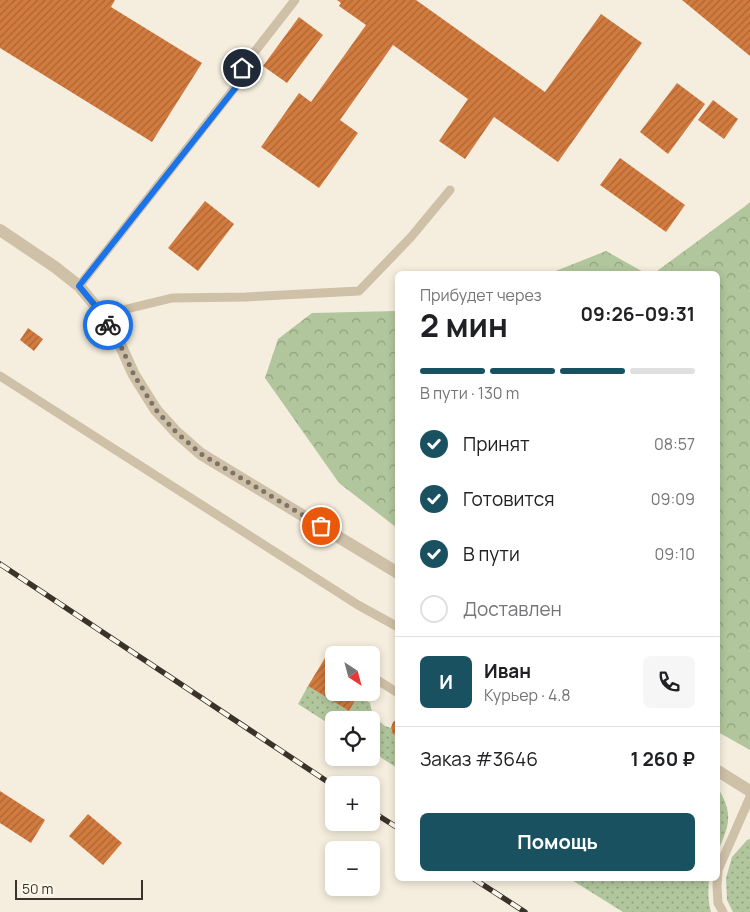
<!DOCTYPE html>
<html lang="ru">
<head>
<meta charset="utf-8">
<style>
	:root { --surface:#fff; --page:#f6f6f6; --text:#202124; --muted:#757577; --line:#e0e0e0; --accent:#195161 }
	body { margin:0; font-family:Manrope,sans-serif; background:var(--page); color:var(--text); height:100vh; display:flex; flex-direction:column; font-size:19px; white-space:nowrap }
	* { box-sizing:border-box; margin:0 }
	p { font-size:16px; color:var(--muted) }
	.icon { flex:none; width:28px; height:28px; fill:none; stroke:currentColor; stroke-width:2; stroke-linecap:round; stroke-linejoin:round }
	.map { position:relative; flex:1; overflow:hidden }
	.details { position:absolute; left:395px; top:271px; width:325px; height:610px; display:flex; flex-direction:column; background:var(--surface); border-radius:8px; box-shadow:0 2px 8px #0003 }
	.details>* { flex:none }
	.needle { width:32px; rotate:144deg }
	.controls { position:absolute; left:325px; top:646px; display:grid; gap:10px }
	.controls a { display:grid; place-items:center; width:55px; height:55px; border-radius:8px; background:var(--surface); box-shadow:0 2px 8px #0003; font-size:25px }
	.scale { position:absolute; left:15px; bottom:12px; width:128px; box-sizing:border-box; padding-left:5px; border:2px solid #3b3229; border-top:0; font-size:14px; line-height:18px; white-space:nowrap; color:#3b3229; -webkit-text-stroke:4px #fcf7eb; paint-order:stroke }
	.pin { position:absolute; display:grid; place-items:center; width:42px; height:42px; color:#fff; margin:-21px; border:2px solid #fff; border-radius:50%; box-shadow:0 1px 5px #0007 }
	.courier { position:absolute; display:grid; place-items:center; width:50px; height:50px; margin:-25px; border:4px solid #1a73e8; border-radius:50%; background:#fff; color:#222; box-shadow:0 1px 6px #0007 }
	.headline em { font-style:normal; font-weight:700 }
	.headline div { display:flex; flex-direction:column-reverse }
	.headline { display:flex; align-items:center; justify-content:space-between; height:85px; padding:0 25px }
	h1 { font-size:32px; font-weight:700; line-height:38px }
	.bar { display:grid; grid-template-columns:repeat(4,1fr); gap:8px 5px; align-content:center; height:60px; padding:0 25px }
	.bar i { height:6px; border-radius:4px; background:var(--line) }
	.bar .current { background:var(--accent) }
	.bar p { grid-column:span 4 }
	.line { display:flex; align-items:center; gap:12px; padding:0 25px; border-top:1px solid var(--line) }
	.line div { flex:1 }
	.round { display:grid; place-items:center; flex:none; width:52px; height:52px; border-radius:8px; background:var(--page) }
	ol { padding:0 25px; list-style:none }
	li { display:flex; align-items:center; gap:15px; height:55px }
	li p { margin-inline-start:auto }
	li .icon { padding:5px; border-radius:50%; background:var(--accent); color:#fff; stroke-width:4 }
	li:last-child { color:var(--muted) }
	li i { width:28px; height:28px; border:2px solid var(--line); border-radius:50% }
	.button { display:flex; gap:10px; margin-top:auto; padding:10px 25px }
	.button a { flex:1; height:58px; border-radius:8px; background:var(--accent); color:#fff; font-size:20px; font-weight:700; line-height:58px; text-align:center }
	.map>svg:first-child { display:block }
</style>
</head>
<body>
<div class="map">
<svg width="750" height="912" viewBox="0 0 750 912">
	<defs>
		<pattern id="grass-dots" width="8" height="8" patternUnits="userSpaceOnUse" patternTransform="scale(1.25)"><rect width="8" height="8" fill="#b1c69c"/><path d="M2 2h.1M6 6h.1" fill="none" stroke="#91a17f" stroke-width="1.8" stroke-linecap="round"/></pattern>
		<pattern id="forest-crowns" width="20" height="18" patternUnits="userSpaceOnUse" patternTransform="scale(1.25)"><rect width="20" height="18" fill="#b1c69c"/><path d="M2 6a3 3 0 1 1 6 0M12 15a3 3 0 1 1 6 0" fill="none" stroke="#91a17f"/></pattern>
		<pattern id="building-hatch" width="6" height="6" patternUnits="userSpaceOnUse" patternTransform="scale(1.25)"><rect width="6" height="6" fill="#d27b3f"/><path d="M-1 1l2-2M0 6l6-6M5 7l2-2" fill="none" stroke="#ac6535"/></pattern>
	</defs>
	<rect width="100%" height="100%" fill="#f5eede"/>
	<!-- grass -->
	<g fill="url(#grass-dots)">
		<path d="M308,686L349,711L358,695L370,703L373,716L385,726L391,728L393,734L397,736V768L371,751V720H334V727L298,704Z"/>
		<path d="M718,788C734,815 729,825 718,851Z"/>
		<path d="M750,839V912H733L727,900L726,878L732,857L747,840Z"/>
		<path d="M570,879H709C708,891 708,901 711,912H623Z"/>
	</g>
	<!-- forest -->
	<g fill="url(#forest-crowns)">
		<path d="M750,202V750L718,732V274H653L744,207Z"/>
		<path d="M606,251L647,274H548Z"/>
		<path d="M397,311H398L397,528L339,483L265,378L278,339L312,313Z"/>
	</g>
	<!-- building -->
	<g fill="url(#building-hatch)">
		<path d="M0,0H115L111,7L202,63L152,142L0,48Z"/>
		<path d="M337,0H416L545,92L601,14L642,43L558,162L494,117L465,159L439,141L468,99L393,45L340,120L358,133L319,188L261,147L299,93L311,102L366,25L339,6L341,3Z"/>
		<path d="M682,0H750V56Z"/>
		<path d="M299,17L323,35L287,83L263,66Z"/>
		<path d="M677,83L705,104L668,154L640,132Z"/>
		<path d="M713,100L738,119L724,139L698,120Z"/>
		<path d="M620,158L685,205L666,232L600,185Z"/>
		<path d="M205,201L234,224L198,271L168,248Z"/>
		<path d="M28,328L43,339L34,351L20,340Z"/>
		<path d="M325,658L334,663V692H360L349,711L308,686Z"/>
		<path d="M396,720H398V736L393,734L391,728L393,722Z"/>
		<path d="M0,791L45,820L31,843L0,823Z"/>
		<path d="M88,814L122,843L103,865L69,836Z"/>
	</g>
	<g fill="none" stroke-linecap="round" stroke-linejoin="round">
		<!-- service -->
		<g stroke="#cfc0a8" stroke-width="9">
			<path d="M79,286L240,81L242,68L295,0"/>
			<path d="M102,315L172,298L246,297L359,291L411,237L450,190"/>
			<path d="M0,376L358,605L398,627"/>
			<path d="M333,652L338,655"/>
			<path d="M371,676L398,693"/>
			<path d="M723,912L718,903L717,886L718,870L750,797"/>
		</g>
		<!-- tertiary -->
		<g stroke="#cfc0a8" stroke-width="12">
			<path d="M0,230L55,267L79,286L98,309L119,342L134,375L156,410L176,432L201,454L398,573"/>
			<path d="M718,771L750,791"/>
		</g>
		<!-- rail casing -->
		<g stroke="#3b3229" stroke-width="5.5">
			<g id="rail">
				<path d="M0,564L334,786"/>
				<path d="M371,811L398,828"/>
				<path d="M474,879L525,912"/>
			</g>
		</g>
		<!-- rail -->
		<use href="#rail" stroke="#fcf7eb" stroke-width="4" stroke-dasharray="11" stroke-linecap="butt"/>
	</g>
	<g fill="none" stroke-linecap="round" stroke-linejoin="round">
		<!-- done -->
		<path stroke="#7c7468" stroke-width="5" stroke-dasharray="0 9" d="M108,325L119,342L134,375L156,410L176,432L201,454L321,526"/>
		<!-- route -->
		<path stroke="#1a73e8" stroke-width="6" d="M108,325L98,309L79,286L240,82L242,68"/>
	</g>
</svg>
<div class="controls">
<a><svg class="needle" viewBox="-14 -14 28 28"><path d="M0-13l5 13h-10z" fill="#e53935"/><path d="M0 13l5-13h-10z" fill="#757577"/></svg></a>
<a><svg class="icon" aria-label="locate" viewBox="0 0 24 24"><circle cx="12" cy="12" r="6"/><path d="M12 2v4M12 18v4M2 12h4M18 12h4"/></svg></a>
<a>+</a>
<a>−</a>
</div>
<div class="scale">50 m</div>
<div class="pin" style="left:321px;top:526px;background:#ea580c"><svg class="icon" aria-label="bag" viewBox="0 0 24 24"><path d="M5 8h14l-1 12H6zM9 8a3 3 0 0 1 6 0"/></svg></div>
<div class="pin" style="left:242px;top:68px;background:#1f2937"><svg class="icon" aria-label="home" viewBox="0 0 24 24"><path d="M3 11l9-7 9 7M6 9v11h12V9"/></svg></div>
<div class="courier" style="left:108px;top:325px"><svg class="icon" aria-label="bike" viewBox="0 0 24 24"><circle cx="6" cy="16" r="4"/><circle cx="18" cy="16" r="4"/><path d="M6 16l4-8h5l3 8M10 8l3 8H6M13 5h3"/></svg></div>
<section class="details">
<div class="headline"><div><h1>2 мин</h1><p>Прибудет через</p></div><em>09:26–09:31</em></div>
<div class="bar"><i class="current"></i><i class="current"></i><i class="current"></i><i></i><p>В пути · 130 m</p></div>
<ol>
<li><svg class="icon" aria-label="check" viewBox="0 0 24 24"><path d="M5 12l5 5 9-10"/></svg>Принят<p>08:57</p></li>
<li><svg class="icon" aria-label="check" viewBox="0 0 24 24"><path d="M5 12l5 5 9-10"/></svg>Готовится<p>09:09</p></li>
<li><svg class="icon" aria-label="check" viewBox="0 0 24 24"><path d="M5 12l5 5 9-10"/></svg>В пути<p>09:10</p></li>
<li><i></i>Доставлен</li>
</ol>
<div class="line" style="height:90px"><b class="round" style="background:var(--accent);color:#fff">И</b><div><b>Иван</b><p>Курьер · 4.8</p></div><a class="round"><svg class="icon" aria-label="phone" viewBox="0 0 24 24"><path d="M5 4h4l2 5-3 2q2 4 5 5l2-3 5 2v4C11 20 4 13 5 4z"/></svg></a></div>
<div class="line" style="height:65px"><div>Заказ #3646</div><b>1 260 ₽</b></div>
<div class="button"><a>Помощь</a></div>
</section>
</div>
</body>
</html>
